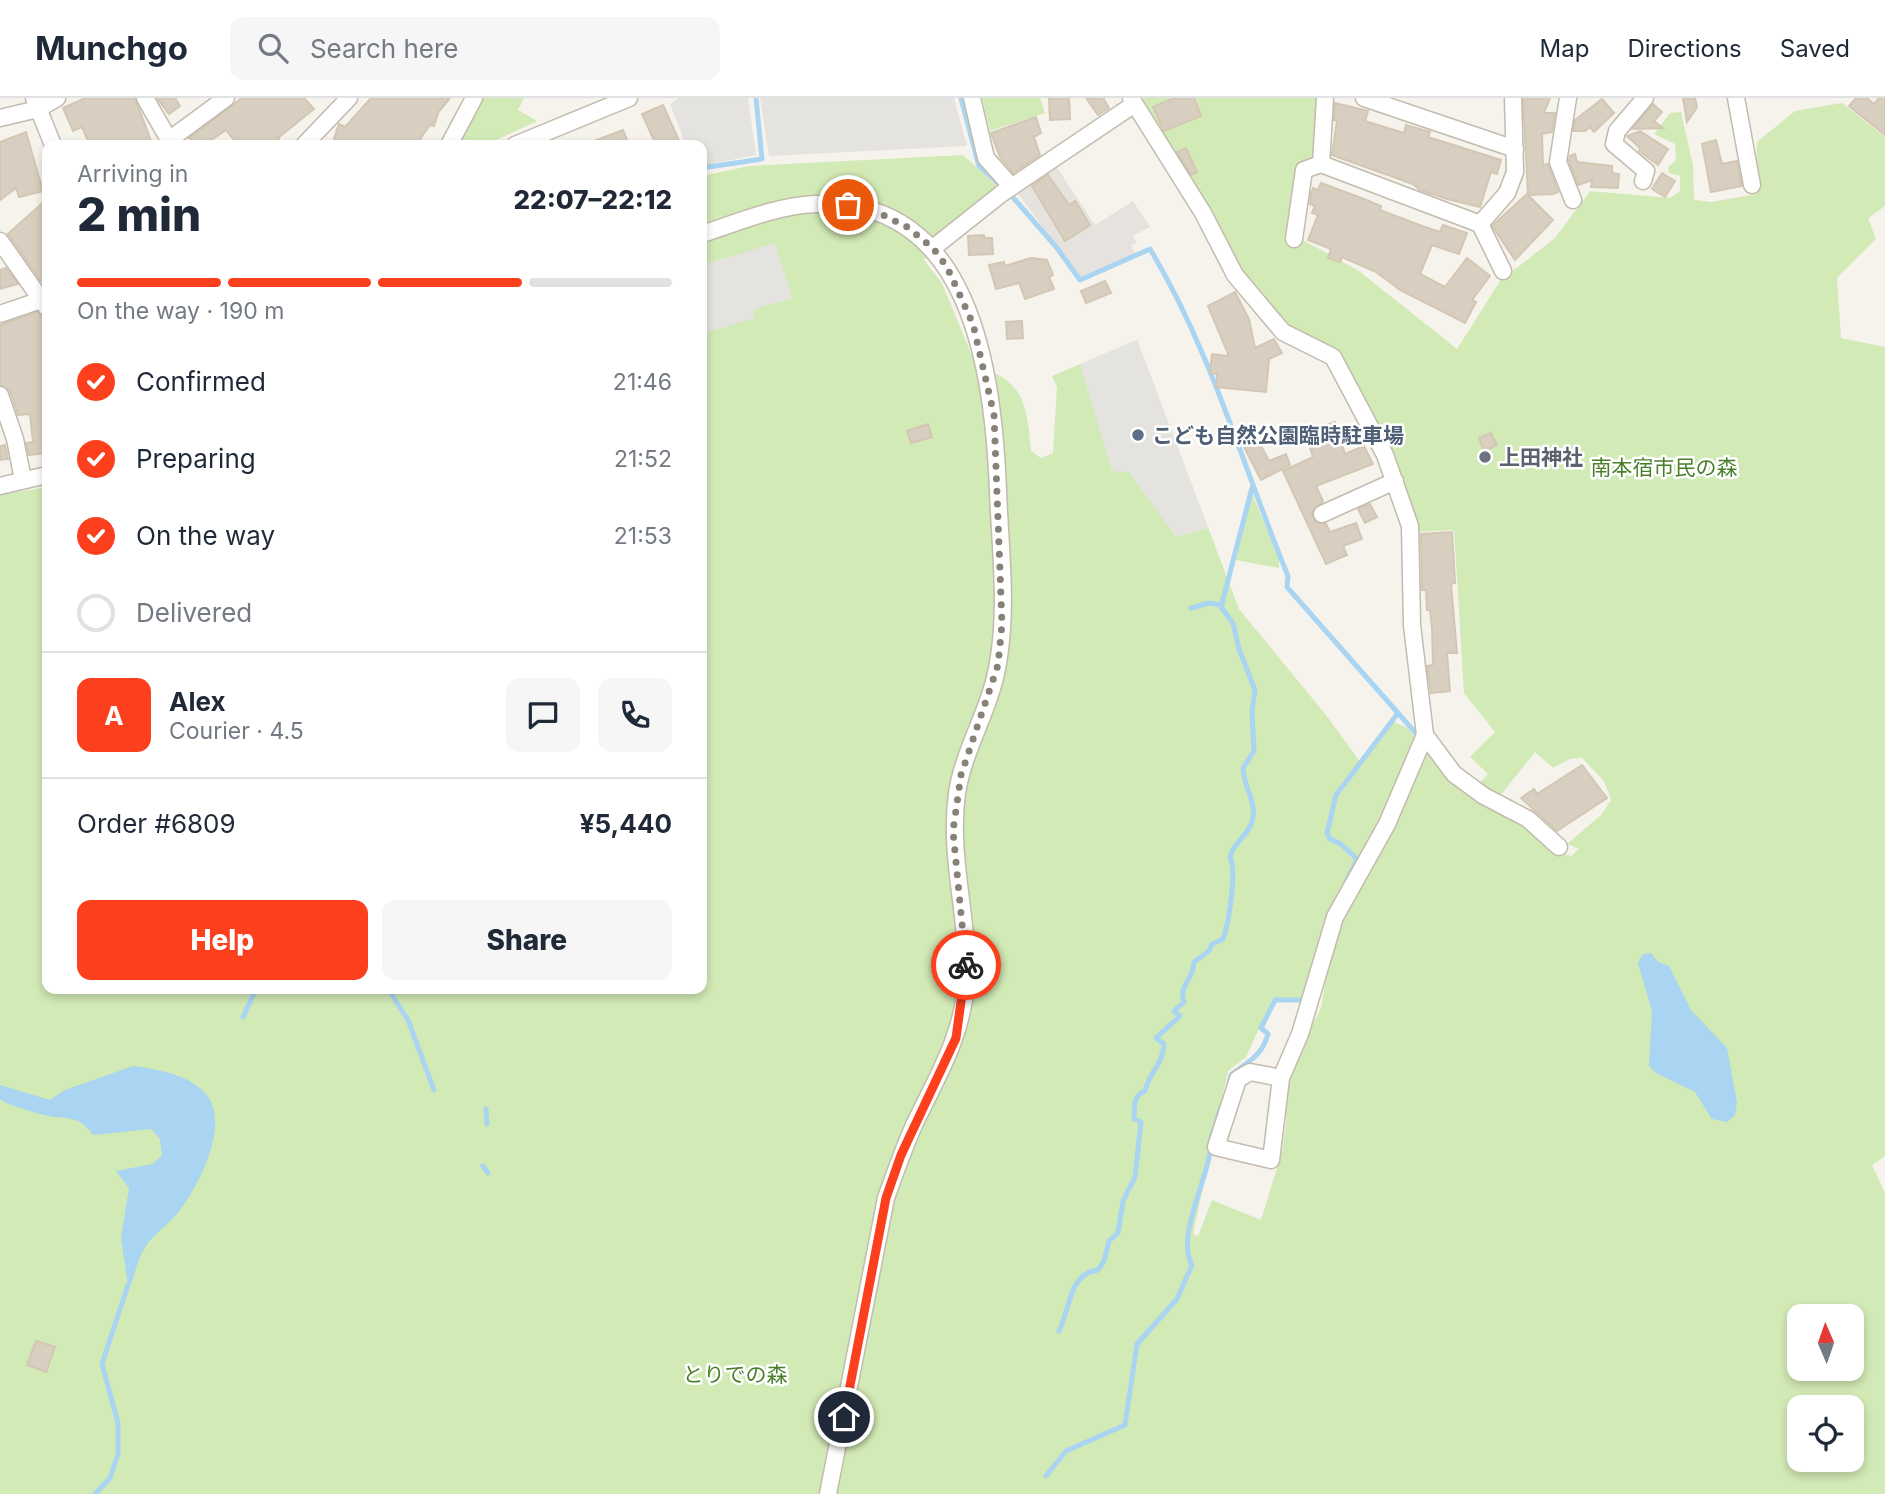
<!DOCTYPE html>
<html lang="en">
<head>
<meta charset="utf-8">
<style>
	:root { --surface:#fff; --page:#f6f6f7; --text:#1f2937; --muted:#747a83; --line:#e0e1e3; --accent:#fc3f1d }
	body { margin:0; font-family:Inter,"Noto Sans JP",sans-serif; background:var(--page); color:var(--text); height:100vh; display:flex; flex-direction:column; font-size:26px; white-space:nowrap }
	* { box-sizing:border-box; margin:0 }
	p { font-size:23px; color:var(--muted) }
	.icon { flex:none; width:38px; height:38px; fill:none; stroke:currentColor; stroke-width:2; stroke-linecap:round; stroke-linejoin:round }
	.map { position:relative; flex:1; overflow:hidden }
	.side { position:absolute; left:42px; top:42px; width:665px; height:854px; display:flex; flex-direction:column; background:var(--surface); border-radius:14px; box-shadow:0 4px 10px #0003 }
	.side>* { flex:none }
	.needle { width:46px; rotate:358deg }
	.tools { position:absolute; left:1787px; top:1206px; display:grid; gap:14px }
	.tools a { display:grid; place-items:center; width:77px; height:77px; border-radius:14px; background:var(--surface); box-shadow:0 4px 10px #0003; font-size:35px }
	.pin { position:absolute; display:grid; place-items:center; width:60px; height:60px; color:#fff; margin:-30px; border:4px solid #fff; border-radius:50%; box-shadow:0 2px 7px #0007 }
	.courier { position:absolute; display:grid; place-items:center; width:70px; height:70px; margin:-35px; border:5px solid #fc3f1d; border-radius:50%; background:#fff; color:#222; box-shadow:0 2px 9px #0007 }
	.headline em { font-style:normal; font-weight:800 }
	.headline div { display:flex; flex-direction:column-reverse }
	.headline { display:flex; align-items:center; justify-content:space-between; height:119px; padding:0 35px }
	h1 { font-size:46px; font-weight:800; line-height:52px }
	.bar { display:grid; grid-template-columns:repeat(4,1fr); gap:10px 7px; align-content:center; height:84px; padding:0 35px }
	.bar i { height:9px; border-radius:5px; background:var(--line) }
	.bar .current { background:var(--accent) }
	.bar p { grid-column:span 4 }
	.line { display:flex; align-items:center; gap:18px; padding:0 35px; border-top:2px solid var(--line) }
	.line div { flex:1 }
	.round { display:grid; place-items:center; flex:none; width:74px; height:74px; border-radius:14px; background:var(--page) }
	ol { padding:0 35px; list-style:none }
	li { display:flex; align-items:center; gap:21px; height:77px }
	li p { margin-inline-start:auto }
	li .icon { padding:7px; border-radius:50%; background:var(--accent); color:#fff; stroke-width:4 }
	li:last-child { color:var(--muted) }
	li i { width:38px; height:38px; border:4px solid var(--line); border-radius:50% }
	.primary-button { display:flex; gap:14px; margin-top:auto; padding:14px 35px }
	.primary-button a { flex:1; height:80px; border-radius:14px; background:var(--accent); color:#fff; font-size:28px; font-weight:800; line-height:80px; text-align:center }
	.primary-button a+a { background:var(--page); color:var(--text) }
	header { display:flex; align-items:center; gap:42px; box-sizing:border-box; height:98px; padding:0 35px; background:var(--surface); border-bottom:2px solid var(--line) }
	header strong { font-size:33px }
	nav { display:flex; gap:38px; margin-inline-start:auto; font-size:24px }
	.search { width:490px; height:63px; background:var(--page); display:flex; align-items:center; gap:18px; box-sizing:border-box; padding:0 24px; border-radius:14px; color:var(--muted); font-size:26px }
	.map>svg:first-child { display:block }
</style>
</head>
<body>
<header>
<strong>Munchgo</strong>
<div class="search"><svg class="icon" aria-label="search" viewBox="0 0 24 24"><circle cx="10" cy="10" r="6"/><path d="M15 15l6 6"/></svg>Search here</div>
<nav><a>Map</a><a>Directions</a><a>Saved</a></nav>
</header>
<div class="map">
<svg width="1885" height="1396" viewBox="0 0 1885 1396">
	<rect width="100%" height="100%" fill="#f6f3ec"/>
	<!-- industrial -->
	<path fill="#e6e2dd" d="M1056,68L1095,127L1133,103L1150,129L1133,138L1137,145L1131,148L1135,155L1080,180L1017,94Z"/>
	<!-- green -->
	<g fill="#d2eab5" fill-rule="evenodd">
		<path d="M482,0H524L518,12L537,23L485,47H457Z"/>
		<path d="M982,0H1040L1045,15L990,33Z"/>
		<path d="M1143,0H1316L1313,63L1300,68L1292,136L1359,173L1457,251L1500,183L1555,140L1590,93L1670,100L1680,93V78L1669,75L1668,69L1676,62L1675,46L1654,36L1670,15L1681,14L1693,67L1694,102L1712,104L1756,96L1757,44L1795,13L1842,5L1885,39V108L1868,120L1876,141L1837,180L1841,240L1885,249V1058L1872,1067L1885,1095V1396H0V397L47,389V891H702V78L749,68L963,57L998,89L943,132L924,162L942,185L977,270C1025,280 1027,310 1031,353L1041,360L1053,355L1057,289L1052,278L1137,242L1239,511L1326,617L1360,664L1392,623C1404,628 1415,632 1416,646L1359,771L1333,817L1310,901L1273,900L1246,959L1228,973L1193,1136L1198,1138L1212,1102L1261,1122L1282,1054L1286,1025V979L1321,910L1336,822L1387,733L1422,649L1448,681L1524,728L1551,751L1571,758L1579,751L1567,746L1602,716L1611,702L1604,683L1582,660L1570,661L1553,670L1535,654L1499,699L1478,687L1488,676L1470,659L1495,634L1464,595L1454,432L1413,434L1409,409L1390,360L1336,255L1284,229L1238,176L1156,34ZM1799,1218H1852V1270H1799ZM1799,1309H1852V1362H1799Z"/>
		<path d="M1252,395L1279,461V470L1236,462Z"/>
	</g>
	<!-- parking -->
	<g fill="#e5e3e0">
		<path d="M679,0H748L756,57L702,68V47H686L670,6Z"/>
		<path d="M760,0H954L967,48L769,58Z"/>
		<path d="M775,145L792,200L753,212L755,220L702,236V167Z"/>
		<path d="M1137,242L1208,430L1176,439L1129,374L1112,373L1080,266Z"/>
	</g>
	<!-- water -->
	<g fill="#a9d4f2">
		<path d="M1651,855L1658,864L1669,868L1691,912L1727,950L1737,1004L1735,1017L1727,1024L1712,1021L1695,994L1656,975L1649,968L1652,913L1638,865L1643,856Z"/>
		<path d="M133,968C156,971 186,976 203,993C234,1022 198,1090 177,1116C167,1128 152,1137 144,1151C138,1161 135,1175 131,1186L128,1187L121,1140L129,1090L116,1073L153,1066L162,1057L160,1041L151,1031L93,1037C79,1016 65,1022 44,1017C31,1014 19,1009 6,1005L0,1001V987L50,1002L65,992Z"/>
	</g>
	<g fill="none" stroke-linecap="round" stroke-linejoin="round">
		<!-- stream -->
		<g stroke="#a9d4f2" stroke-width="5">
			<path d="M961,0L979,68L1010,96L1057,150L1080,182L1150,151C1211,252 1243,369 1288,478L1287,489L1420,640"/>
			<path d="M702,70L762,61L756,0"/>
			<path d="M1191,510L1209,505L1222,507"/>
			<path d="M1346,784L1357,761L1341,746L1330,741L1327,735L1336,697L1398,615"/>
			<path d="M1319,848L1326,828"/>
			<path d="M388,891L408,922L434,992"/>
			<path d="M243,919L256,891"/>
			<path d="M1229,985L1231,977C1248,963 1261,960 1268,936L1261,930L1275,902H1304L1306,898"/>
			<path d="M486,1011L487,1026"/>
			<path d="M1211,1040L1221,1009"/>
			<path d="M483,1068L488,1075"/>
			<path d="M1059,1233C1070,1211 1069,1175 1098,1172L1104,1163L1109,1143L1118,1135L1123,1103L1135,1079L1141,1024L1134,1021C1135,1008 1132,999 1145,993C1149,975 1164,964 1164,946L1156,940L1180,918L1174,913L1184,904C1178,888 1193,883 1194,864L1209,853L1212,846L1223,841C1229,825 1237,772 1230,759C1234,743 1249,738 1253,720C1256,703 1243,687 1243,670L1254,653L1252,613L1255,592L1239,551L1233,525L1221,509L1252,390"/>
			<path d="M1046,1378L1066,1353L1125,1327L1137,1246L1177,1201L1192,1167C1176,1138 1207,1084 1211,1049"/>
			<path d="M95,1396L110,1380L118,1356V1325L102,1266L128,1187"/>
		</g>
	</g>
	<!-- building -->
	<g fill="#d8cfc1" stroke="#d3c7b4" stroke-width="2">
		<path d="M85,0H135L151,43L140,47H90L82,29L73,33L63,10Z"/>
		<path d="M157,0H175L180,8L169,16Z"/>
		<path d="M242,0H304L314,11L278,40L283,47H238L226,32L204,47H194L189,40Z"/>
		<path d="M371,0H450L438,15L434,28L430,27L416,47H332L339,26L345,29Z"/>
		<path d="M1049,0H1069L1070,21L1050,22Z"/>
		<path d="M1086,0H1103L1109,10L1098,17Z"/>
		<path d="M1174,0H1194L1201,18L1164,33L1153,9Z"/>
		<path d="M1523,0H1550L1544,15H1555L1552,34L1542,36L1543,67L1548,66L1558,94L1553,96L1528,97Z"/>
		<path d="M1683,0H1695L1697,9L1687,24Z"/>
		<path d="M1856,0H1867L1874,6L1879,0H1885V37L1849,8Z"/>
		<path d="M1602,1L1614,15L1594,34L1590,29L1585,33H1573L1575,22Z"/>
		<path d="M1335,5L1368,13L1365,23L1404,35L1406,27L1430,34L1428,39L1501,62L1497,76L1491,74L1480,109L1447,101L1420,92L1413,86L1332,57L1337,23L1334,22Z"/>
		<path d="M1653,6L1662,14L1654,23L1663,30L1632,31Z"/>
		<path d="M663,7L681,47H656L642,16Z"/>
		<path d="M1036,19L1041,35L1034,39L1040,57L1013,75L1000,59L991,35Z"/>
		<path d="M623,32L629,47H586V46Z"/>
		<path d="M1640,33L1668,51L1658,67L1639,53L1640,50L1627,38Z"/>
		<path d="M26,34L43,93L19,99L16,90L0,102V44Z"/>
		<path d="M1716,42L1722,66L1737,63L1742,88L1711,94L1702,46Z"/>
		<path d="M1186,50L1197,74L1191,77L1177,54Z"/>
		<path d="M1575,56L1577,64L1612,68V75L1619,76L1618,90L1591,89L1592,82L1578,87L1569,63L1570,58Z"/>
		<path d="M1662,75L1675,83L1665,99L1652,91Z"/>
		<path d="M1048,77L1069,107L1075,103L1090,127L1065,143L1032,88Z"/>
		<path d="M1321,85L1364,101L1381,108L1380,112L1422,128L1440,134L1443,127L1467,135L1459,156L1432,147L1420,176L1445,189L1467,160L1490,178L1472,202L1476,204L1465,225L1400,192L1376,174L1342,159L1340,164L1328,160L1331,151L1308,142L1318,117L1312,115L1315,108L1310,106L1311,96L1313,90L1318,92Z"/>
		<path d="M1527,96L1553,122L1515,162L1492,128Z"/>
		<path d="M47,101V179L41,183L8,136Z"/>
		<path d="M984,137L985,140H992L993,156L969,157L968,138Z"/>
		<path d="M1031,160L1047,162L1053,177L1049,179L1054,191L1025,201L1019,185L996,191L989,167L1004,164L1005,168Z"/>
		<path d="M6,170L18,186L0,191V172Z"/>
		<path d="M1105,183L1111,195L1086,205L1081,193Z"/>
		<path d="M1235,194L1249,221L1255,250L1274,241L1282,255L1269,261L1266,294L1216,289L1217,276L1210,275L1212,256L1229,258L1208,208Z"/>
		<path d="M37,214L47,225V355L29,357L26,345L33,344L30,316L18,317L10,293L0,287V227Z"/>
		<path d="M1022,223L1023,240L1007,241L1006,224Z"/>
		<path d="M1335,324L1345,356L1364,348L1373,366L1316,388L1323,403L1312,414L1315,424L1326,426L1330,434L1356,425L1362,441L1343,448L1347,457L1326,466L1283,373L1313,359L1305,334Z"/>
		<path d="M928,326L932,339L911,345L907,333Z"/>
		<path d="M1491,335L1497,347L1484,353L1479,340Z"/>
		<path d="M1258,342L1269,363L1286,356L1290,367L1261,382L1244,349Z"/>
		<path d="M5,347L8,361L0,362V348Z"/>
		<path d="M1370,406L1377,419L1365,425L1358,411Z"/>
		<path d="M1452,434L1455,485L1451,486L1457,555H1447L1450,593L1431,595L1427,568L1433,567L1432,530L1430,512H1427L1426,492H1422L1421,436Z"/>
		<path d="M1582,667L1607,700L1557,733L1521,700L1534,691L1537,696Z"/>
		<path d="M36,1243L55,1249L46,1274L27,1267Z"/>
	</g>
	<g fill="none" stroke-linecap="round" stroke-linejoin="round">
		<!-- minor casing -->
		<g stroke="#c2bbae" stroke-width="19">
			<g id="minor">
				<path d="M34,0L53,47"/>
				<path d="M145,0L172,47"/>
				<path d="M972,0L986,60L1011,88"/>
				<path d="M1131,0L1203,115L1235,177L1283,234L1333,259L1385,357L1410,428L1412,527L1425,637L1454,676L1484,698L1528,721L1559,749"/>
				<path d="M1325,0L1321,66L1480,126L1503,173"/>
				<path d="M1364,0L1515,51"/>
				<path d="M1568,0L1558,64L1573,102"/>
				<path d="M1736,0L1752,87"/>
				<path d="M0,20L38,11L57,0"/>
				<path d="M169,42L226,0"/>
				<path d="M304,47L349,0"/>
				<path d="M449,47L474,0"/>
				<path d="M515,47L629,0"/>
				<path d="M1643,83L1646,73L1614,46L1617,33L1645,0"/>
				<path d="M1480,126L1507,95L1515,74L1513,0"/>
				<path d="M702,136C739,124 776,108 815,106C972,98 993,275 998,392C1000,449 1008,509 998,565C991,610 964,650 957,695C948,762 970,821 966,886C962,939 937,979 915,1025C904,1049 895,1075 886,1100L828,1396"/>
				<path d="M1294,141L1304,72L1321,66"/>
				<path d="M0,143L47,210"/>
				<path d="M933,150L1001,96L1133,7"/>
				<path d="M0,216L47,200"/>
				<path d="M0,297L15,341L23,382"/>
				<path d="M0,388L47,377"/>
				<path d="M1322,416L1395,383"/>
				<path d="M1281,980L1250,974L1238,981L1216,1049L1271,1062L1281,980L1300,936L1335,819L1387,726L1425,637"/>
			</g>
		</g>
		<!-- minor -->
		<use href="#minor" stroke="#fff" stroke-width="16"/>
	</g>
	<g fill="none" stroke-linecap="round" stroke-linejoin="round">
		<!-- done -->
		<path stroke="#878178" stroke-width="7" stroke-dasharray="0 12.6" d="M848,107L879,115L907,129L933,150L947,169L973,226L994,317L1002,526L998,567L961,677L953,733L966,867"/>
		<!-- route -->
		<path stroke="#fc3f1d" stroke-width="9" d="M844,1319L886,1100L901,1057L956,940L966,867"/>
	</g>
	<!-- markers -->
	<circle fill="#5c6f8a" stroke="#fff" stroke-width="2.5" cx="1138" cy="337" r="7"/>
	<circle fill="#6b7280" stroke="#fff" stroke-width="2.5" cx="1485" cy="359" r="7"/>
	<g text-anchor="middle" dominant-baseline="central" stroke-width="5" stroke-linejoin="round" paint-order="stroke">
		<!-- service labels -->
		<g font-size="21" font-weight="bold" fill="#4e5e75" stroke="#fff" text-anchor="start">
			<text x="1152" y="337">こども自然公園臨時駐車場</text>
		</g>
		<!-- worship labels -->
		<g font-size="21" font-weight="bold" fill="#5b616d" stroke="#fff" text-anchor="start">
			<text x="1499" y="359">上田神社</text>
		</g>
		<!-- park labels -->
		<g font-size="21" fill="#4a7f2a" stroke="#fff">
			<text x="1664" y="369">南本宿市民の森</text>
			<text x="735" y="1276">とりでの森</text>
		</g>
	</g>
</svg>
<div class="tools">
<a><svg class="needle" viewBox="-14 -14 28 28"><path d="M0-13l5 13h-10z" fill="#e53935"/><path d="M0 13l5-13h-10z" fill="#747a83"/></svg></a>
<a><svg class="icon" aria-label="locate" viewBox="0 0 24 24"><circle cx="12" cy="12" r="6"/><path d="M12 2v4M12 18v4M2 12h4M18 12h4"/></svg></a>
</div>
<div class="pin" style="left:848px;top:107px;background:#ea580c"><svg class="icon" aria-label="bag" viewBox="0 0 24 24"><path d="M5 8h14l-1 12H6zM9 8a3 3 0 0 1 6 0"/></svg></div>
<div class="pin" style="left:844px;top:1319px;background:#1f2937"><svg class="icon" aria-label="home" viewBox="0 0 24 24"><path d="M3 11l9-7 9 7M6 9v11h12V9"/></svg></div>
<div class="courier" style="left:966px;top:867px"><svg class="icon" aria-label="bike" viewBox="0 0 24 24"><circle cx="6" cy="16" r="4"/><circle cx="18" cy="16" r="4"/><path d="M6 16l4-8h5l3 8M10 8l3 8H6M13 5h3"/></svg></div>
<section class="side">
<div class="headline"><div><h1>2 min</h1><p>Arriving in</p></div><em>22:07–22:12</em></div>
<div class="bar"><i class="current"></i><i class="current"></i><i class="current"></i><i></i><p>On the way · 190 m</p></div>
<ol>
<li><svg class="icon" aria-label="check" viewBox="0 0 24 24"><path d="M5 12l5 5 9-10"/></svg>Confirmed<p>21:46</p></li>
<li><svg class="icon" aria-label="check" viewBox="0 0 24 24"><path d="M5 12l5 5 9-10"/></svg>Preparing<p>21:52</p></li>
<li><svg class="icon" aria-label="check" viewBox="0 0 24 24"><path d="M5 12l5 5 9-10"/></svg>On the way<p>21:53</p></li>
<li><i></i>Delivered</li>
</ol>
<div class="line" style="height:126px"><b class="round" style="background:var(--accent);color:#fff">A</b><div><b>Alex</b><p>Courier · 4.5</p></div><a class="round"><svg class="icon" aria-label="chat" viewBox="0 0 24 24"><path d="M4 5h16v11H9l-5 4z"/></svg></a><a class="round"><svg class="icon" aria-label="phone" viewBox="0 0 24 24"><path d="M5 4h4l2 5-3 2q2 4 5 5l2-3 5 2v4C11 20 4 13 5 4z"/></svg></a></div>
<div class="line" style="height:91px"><div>Order #6809</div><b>¥5,440</b></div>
<div class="primary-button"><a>Help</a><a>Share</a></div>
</section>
</div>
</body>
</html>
